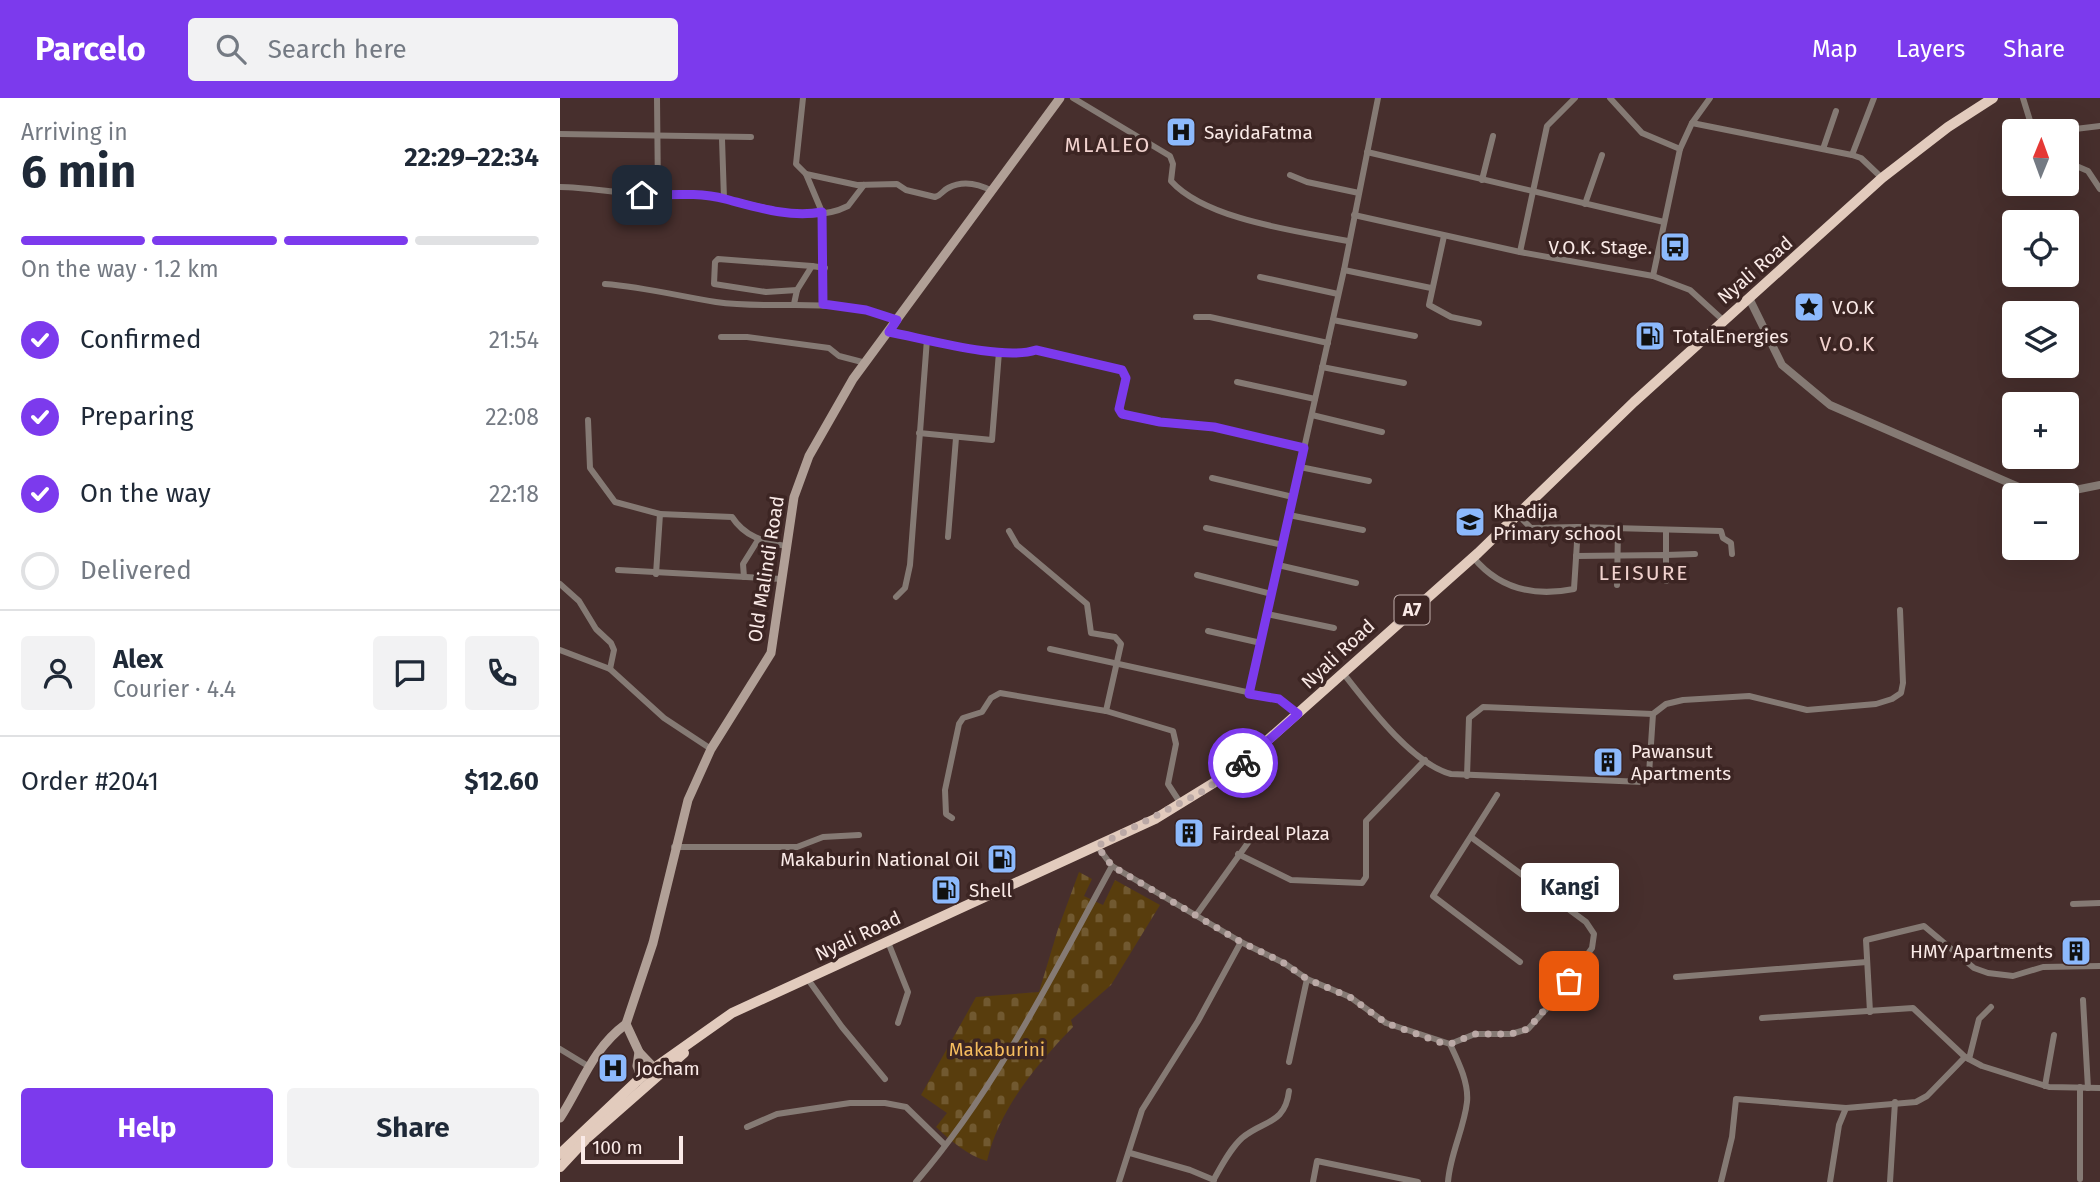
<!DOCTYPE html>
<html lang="en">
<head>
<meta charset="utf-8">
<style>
	:root { --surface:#fff; --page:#f2f2f3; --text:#1f2937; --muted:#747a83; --line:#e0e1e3; --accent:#7c3aed }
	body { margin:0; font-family:"Fira Sans",sans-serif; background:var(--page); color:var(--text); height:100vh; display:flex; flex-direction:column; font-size:26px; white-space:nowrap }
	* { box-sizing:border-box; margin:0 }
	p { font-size:23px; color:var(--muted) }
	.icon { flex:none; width:38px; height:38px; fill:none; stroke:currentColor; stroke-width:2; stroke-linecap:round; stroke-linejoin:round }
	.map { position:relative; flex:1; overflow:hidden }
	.side { display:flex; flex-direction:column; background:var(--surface); width:560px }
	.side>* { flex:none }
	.needle { width:46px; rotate:1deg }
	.fabs { position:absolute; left:1442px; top:21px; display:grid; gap:14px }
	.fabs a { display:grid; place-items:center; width:77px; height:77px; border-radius:7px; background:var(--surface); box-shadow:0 7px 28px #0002; font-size:35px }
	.scale { position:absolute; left:21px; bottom:18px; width:102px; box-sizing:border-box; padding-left:7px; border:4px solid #faeae7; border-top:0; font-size:19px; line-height:24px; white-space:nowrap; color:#faeae7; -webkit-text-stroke:5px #3c2523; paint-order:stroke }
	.pin { position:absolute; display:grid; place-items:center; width:60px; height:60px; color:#fff; margin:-30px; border-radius:14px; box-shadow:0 4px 10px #0006 }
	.courier { position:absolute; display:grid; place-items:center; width:70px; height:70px; margin:-35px; border:5px solid #7c3aed; border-radius:50%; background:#fff; color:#222; box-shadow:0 2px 9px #0007 }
	.bubble { position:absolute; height:49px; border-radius:7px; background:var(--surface); box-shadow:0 7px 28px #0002; font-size:23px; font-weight:700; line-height:49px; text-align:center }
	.headline em { font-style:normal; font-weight:700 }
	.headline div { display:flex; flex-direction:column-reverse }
	.headline { display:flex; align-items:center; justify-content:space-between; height:119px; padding:0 21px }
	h1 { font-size:46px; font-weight:700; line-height:52px }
	.bar { display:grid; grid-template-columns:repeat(4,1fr); gap:10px 7px; align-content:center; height:84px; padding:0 21px }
	.bar i { height:9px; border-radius:5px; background:var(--line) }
	.bar .active { background:var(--accent) }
	.bar p { grid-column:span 4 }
	.line { display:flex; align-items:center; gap:18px; padding:0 21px; border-top:2px solid var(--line) }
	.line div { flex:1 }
	.round { display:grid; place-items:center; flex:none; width:74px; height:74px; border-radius:7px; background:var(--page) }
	ol { padding:0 21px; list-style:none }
	li { display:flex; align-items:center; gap:21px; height:77px }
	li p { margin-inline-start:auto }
	li .icon { padding:7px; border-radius:50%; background:var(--accent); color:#fff; stroke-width:4 }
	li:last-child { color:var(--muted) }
	li i { width:38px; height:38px; border:4px solid var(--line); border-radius:50% }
	.action { display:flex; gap:14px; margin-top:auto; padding:14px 21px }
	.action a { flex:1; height:80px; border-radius:7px; background:var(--accent); color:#fff; font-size:28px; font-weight:700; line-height:80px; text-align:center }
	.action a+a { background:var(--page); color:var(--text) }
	header { display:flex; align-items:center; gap:42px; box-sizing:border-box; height:98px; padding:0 35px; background:var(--accent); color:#fff }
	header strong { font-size:33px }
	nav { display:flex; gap:38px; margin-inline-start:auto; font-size:24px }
	.search { width:490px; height:63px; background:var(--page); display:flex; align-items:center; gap:18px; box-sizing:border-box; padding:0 24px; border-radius:7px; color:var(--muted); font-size:26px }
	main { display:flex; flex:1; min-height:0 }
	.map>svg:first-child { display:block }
</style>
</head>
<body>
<header>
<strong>Parcelo</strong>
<div class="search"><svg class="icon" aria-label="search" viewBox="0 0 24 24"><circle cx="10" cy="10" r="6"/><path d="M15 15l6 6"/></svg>Search here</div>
<nav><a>Map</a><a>Layers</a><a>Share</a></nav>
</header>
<main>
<section class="side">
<div class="headline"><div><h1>6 min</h1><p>Arriving in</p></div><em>22:29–22:34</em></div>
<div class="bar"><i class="active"></i><i class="active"></i><i class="active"></i><i></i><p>On the way · 1.2 km</p></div>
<ol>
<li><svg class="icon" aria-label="check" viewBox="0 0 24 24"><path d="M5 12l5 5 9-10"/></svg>Confirmed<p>21:54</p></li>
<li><svg class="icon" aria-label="check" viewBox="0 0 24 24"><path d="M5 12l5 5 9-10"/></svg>Preparing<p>22:08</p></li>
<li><svg class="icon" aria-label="check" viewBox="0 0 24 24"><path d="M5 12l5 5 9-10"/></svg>On the way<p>22:18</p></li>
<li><i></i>Delivered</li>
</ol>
<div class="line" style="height:126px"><a class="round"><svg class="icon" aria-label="person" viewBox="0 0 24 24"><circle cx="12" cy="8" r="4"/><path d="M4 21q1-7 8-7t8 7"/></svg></a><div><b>Alex</b><p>Courier · 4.4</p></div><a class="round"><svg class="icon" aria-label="chat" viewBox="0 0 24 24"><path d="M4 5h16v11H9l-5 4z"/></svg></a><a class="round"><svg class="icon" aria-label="phone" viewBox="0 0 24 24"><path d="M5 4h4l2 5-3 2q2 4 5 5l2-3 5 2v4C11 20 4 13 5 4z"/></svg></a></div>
<div class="line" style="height:91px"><div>Order #2041</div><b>$12.60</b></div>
<div class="action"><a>Help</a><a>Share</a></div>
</section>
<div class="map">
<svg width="1540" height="1084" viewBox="0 0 1540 1084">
	<defs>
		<pattern id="cemetery-stones" width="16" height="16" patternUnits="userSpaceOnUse" patternTransform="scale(1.75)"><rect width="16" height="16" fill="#583d0d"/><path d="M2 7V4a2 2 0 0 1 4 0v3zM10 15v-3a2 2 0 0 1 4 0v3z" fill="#715930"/></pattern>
	</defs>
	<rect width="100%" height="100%" fill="#472f2d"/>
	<!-- cemetery -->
	<path fill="url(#cemetery-stones)" d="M519,774L532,781L524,798L543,807L555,782L600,807L551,887L511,922L513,929C477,966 439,1011 427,1063C407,1057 391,1043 376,1029L387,1015L361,997L416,899L479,894L498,831Z"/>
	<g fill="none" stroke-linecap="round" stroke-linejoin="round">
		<!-- minor -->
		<g stroke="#857a74" stroke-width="6">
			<path d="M97,0L98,97"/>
			<path d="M243,0L236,66L246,76L262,114L263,206"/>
			<path d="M513,0L610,58L613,66L611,83C646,122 738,133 788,143"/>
			<path d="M1050,0L1082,35L1120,51"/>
			<path d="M1463,0L1471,26L1477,33"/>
			<path d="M1132,25L1150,0"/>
			<path d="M1499,33L1540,28"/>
			<path d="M0,36L191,39"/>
			<path d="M162,41L164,101"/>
			<path d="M1263,51L1276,13"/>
			<path d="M807,54L1104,124"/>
			<path d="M1292,57L1314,0"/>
			<path d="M1507,64L1528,73L1540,91"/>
			<path d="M1448,67L1454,71"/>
			<path d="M246,76L297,87L337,86L346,92L375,99C382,97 382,93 388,90C403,82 419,86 432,93"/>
			<path d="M730,77L747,84L799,95"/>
			<path d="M922,82L933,38"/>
			<path d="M0,89C27,89 53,95 80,96C107,98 134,96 161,100C200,107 249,128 288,108L304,87"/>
			<path d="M1025,106L1042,57"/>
			<path d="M794,117L960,154L1093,178L1130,192L1164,223"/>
			<path d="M884,138L869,207L891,219L919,225"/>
			<path d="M960,154L987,28L1015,0"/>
			<path d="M784,172L871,190"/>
			<path d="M1093,178L1120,51L1132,25L1292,57L1301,60L1322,80"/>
			<path d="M700,179L778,196"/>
			<path d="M45,186C83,189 119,198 156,204C219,213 275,197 337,222"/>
			<path d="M237,192L206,194L154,186L155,164L158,161L252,168"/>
			<path d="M234,206L237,192L252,168L265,170"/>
			<path d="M636,219H650L768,245"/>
			<path d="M773,222L855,238"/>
			<path d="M329,234C366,241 443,263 476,252L562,272C573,283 555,303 561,316L600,325L654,329L744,350"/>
			<path d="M161,239H187L269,250L279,258L306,265"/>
			<path d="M762,269L844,285"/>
			<path d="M677,284L755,301"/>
			<path d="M752,317L822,334"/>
			<path d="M28,322L30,370L55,404L100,416"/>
			<path d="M359,335L432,342L439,254"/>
			<path d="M740,369L809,383"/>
			<path d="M652,380L733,399"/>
			<path d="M729,417L803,432"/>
			<path d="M1018,429L1161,433L1163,440L1171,445L1172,456"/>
			<path d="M646,430L723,447"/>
			<path d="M1106,432V457L1135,456"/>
			<path d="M449,433L457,447L527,506L531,535L555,539L561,546L546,613"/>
			<path d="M388,439L396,340"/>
			<path d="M1016,458L1106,457V483"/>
			<path d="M913,459C939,491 974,499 1014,491L1018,429L971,430L958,417"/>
			<path d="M718,467L796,485"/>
			<path d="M58,472L222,481"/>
			<path d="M96,476L100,416L172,419C185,439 203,443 225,448"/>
			<path d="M637,477L712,496"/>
			<path d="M184,479L183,466L198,442"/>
			<path d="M0,486L19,503L36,531L51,545L54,552L50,571"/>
			<path d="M1057,487L1058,430"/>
			<path d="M336,499L345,490L350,467L367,241"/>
			<path d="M707,516L774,530"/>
			<path d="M648,533L701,545"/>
			<path d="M490,551L719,601L738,616"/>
			<path d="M0,552L50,571L104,620L151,651"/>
			<path d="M783,575C808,607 852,666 891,676L1083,684L1089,676L1093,616"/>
			<path d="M689,596L784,172L818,0"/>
			<path d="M907,678L909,620L923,609L1093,616L1106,606L1123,602L1189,598L1247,612L1316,606L1332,601L1341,595L1343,585L1340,512"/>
			<path d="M937,697L873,798L960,864"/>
			<path d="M392,720L386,716L385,692L399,626L403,620L422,614L431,600L440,595L546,613L613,633L616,646L608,686L621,706"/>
			<path d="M537,748L552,768L681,844L638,923L582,1012L559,1084"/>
			<path d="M114,749H237L263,739L299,737"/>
			<path d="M678,756L731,782L802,785L806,779V723L865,662"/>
			<path d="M1513,806L1540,805"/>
			<path d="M637,816L690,742"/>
			<path d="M328,844L348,894L338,925"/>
			<path d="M681,844L724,865L747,881L790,899L826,925L890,946L915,936H951L968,931L997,899L1032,850L1034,836L1026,824L911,739"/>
			<path d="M1116,879L1307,864"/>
			<path d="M247,880L282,929L325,981"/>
			<path d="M1523,902L1528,990"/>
			<path d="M1310,914L1306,842L1364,828L1414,870L1428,875L1453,878L1483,869L1540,868"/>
			<path d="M1202,920L1353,910L1405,959L1422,968L1489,989L1540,990"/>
			<path d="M0,951L28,968"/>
			<path d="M1409,961L1419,921L1431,909"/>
			<path d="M729,964L747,881"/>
			<path d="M1485,988L1494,937"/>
			<path d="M187,1029L217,1016L290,1005H325L346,1009L385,1047"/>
			<path d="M570,1055L630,1072L654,1082"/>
			<path d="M654,1081C662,1067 670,1051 682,1040C703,1022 725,1027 729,993"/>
			<path d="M1520,1081V989"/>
			<path d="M356,1084C437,990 493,876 552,768"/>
			<path d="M753,1084L757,1063L858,1084"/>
			<path d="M888,1084C890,1056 904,1031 907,1004C909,985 898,963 890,946"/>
			<path d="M1161,1084L1172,1039L1176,1001L1286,1010"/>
			<path d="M1270,1084L1279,1027L1286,1010L1356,1004L1367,998L1405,959"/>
			<path d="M1330,1084L1335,1004"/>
		</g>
		<!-- tertiary -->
		<path stroke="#857a74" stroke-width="8" d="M1190,202L1222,267L1270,307L1475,396H1495L1540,387"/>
		<!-- secondary -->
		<g stroke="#b1a097" stroke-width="9">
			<path d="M79,954L99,975"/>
			<path d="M83,984L77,968L79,954L66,926L93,845L128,702L151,651L211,555L234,399L249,358L293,281L500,0"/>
			<path d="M0,1020C22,986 32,951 66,926"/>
		</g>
		<!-- trunk -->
		<g stroke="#e2cbbd" stroke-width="10">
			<path d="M0,1056L80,980L172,915L595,721L673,673L918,455L1074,304L1322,80L1388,29L1433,0"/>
			<path d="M0,1069L26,1041L124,955"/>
		</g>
	</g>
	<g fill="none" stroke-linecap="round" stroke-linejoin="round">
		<!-- done -->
		<path stroke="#bba9a6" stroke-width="7" stroke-dasharray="0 12.6" d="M683,665L640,695L537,748L552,768L681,844L724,865L747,881L790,899L826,925L879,944L890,946L915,936H951L968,931L1009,883"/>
		<!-- route -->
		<path stroke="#7c3aed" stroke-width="9" d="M82,97C109,97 139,94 165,101C196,109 229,120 262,114L263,206L306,212L337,222L329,234C366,241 443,263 476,252L562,272L566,280L559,311L562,316L600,324L654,329L744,350L689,596L719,601L738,616L683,665"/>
	</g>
	<!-- icons -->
	<defs>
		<g id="hospital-square" transform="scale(1.575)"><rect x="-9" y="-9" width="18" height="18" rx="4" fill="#8cb9fc" stroke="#3c2523"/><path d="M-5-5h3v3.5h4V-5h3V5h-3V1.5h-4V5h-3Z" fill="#111"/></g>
		<g id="bus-square" transform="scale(1.575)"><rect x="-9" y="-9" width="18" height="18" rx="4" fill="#8cb9fc" stroke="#3c2523"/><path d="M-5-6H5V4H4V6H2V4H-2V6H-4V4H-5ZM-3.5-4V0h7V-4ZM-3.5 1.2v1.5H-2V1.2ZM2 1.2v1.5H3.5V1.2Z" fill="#111"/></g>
		<g id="sight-square" transform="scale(1.575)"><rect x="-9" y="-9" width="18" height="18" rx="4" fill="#8cb9fc" stroke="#3c2523"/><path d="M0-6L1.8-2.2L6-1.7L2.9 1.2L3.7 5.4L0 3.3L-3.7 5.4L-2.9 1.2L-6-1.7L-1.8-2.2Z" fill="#111"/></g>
		<g id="fuel-square" transform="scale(1.575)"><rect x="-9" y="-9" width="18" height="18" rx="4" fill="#8cb9fc" stroke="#3c2523"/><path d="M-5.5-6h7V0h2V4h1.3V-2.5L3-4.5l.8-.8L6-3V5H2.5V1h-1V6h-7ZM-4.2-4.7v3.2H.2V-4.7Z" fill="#111"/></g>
		<g id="school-square" transform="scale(1.575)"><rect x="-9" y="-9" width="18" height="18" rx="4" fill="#8cb9fc" stroke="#3c2523"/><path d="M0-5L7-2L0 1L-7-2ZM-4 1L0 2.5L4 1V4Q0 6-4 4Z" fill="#111"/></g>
		<g id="building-square" transform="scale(1.575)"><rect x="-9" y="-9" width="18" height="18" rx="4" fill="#8cb9fc" stroke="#3c2523"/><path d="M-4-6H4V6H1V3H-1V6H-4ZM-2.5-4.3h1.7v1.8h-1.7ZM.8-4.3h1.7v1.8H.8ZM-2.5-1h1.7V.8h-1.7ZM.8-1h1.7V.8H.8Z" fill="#111"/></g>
	</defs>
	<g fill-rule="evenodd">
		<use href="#hospital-square" x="621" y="34"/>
		<use href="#bus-square" x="1115" y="149"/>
		<use href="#sight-square" x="1249" y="209"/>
		<use href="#fuel-square" x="1090" y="238"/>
		<use href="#school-square" x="910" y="424"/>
		<use href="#building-square" x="1048" y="664"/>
		<use href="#building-square" x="629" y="735"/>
		<use href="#fuel-square" x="442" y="761"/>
		<use href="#fuel-square" x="386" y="792"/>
		<use href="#building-square" x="1516" y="853"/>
		<use href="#hospital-square" x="53" y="970"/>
	</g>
	<g text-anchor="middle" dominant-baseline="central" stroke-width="7" stroke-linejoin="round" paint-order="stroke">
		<!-- shield labels -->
		<rect fill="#3c2523" stroke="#c1afac" stroke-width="2" x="834.5" y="497.5" width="35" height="29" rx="5"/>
		<g font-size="18" font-weight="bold" fill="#faeae7">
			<text x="852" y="512">A7</text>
		</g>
		<!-- poi labels -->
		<g font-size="19" fill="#faeae7" stroke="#3c2523" text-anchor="start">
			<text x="644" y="34">SayidaFatma</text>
			<text x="1092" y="149" text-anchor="end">V.O.K. Stage.</text>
			<text x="1272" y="209">V.O.K</text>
			<text x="1113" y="238">TotalEnergies</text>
			<text x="933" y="413">Khadija<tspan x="933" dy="22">Primary school</tspan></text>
			<text x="1071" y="653">Pawansut<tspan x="1071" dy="22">Apartments</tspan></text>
			<text x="652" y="735">Fairdeal Plaza</text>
			<text x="419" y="761" text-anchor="end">Makaburin National Oil</text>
			<text x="409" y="792">Shell</text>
			<text x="1493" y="853" text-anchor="end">HMY Apartments</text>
			<text x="76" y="970">Jocham</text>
		</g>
		<!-- street labels -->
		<g font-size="19" fill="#faeae7" stroke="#3c2523">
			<text transform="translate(1195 172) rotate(-41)">Nyali Road</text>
			<text transform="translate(206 471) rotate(-81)">Old Malindi Road</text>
			<text transform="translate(778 556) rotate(-43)">Nyali Road</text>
			<text transform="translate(298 838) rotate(-25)">Nyali Road</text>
		</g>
		<!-- park labels -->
		<g font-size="19" fill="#f6bd5e" stroke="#3c2523">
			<text x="437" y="951">Makaburini</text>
		</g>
		<!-- neighbourhood labels -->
		<g font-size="21" letter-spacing="2" fill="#f1d2ce" stroke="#3c2523">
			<text x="548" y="47">MLALEO</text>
			<text x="1288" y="246">V.O.K</text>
			<text x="1084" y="475">LEISURE</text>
		</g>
	</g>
</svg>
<div class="fabs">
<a><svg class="needle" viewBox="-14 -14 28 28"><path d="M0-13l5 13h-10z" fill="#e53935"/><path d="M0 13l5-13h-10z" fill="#747a83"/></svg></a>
<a><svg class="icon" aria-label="locate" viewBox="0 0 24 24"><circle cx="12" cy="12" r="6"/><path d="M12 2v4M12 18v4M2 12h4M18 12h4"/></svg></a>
<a><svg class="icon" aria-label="layers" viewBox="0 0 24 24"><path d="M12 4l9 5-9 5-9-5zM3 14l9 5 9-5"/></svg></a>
<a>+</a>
<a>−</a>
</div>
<div class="scale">100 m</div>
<div class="pin" style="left:1009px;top:883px;background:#ea580c"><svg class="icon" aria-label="bag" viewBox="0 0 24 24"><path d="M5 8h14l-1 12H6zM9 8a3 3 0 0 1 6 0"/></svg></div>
<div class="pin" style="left:82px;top:97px;background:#1f2937"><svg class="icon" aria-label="home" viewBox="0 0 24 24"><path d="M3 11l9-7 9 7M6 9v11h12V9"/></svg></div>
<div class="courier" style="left:683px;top:665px"><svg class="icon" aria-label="bike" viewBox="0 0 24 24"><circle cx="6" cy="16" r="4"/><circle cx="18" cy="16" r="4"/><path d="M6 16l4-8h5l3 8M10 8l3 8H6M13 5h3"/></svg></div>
<div class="bubble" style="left:961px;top:765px;width:98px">Kangi</div>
</div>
</main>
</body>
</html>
